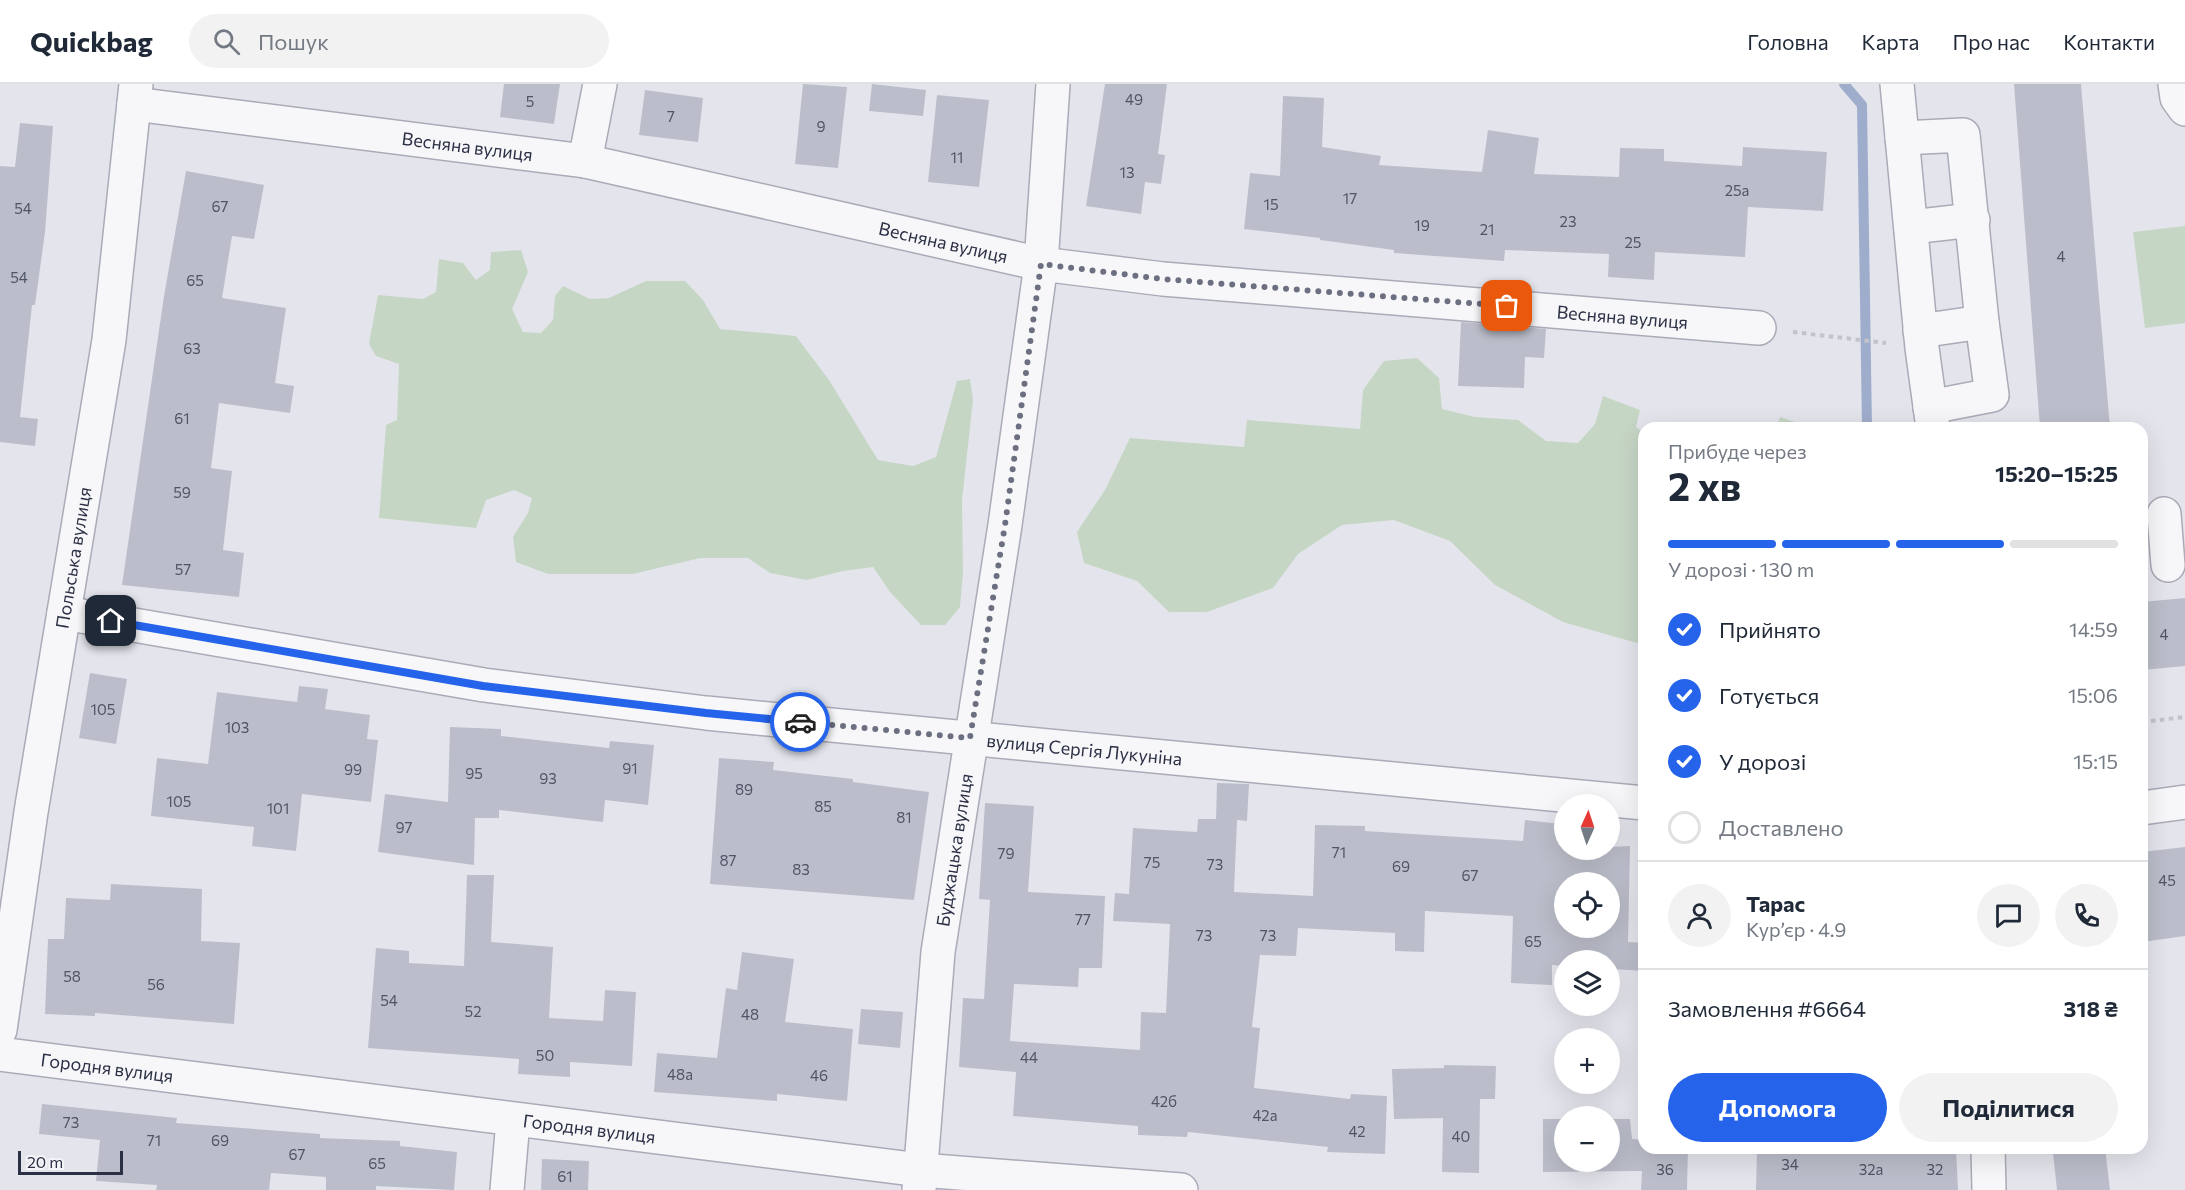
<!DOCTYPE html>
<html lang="uk">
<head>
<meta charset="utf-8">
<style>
	:root { --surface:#fff; --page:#f2f2f3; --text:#1f2937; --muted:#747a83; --line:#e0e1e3; --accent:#2563eb }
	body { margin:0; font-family:Commissioner,sans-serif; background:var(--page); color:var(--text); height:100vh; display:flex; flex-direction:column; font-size:22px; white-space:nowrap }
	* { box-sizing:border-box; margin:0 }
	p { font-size:20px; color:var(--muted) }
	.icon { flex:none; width:33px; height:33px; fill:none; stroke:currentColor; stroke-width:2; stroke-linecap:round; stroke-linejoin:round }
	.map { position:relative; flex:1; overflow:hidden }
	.details { position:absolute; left:1638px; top:338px; width:510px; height:732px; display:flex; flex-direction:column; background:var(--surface); border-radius:18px; box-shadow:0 6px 24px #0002 }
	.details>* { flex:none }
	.needle { width:39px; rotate:3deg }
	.tools { position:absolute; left:1554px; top:710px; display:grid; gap:12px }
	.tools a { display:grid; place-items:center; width:66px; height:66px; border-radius:50%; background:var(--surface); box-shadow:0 6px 24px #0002; font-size:30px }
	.scale { position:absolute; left:18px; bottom:15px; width:105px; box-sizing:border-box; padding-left:6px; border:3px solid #2b3045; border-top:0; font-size:16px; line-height:21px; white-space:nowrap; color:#2b3045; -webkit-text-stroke:4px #f4f5f9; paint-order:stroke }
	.pin { position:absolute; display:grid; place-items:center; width:51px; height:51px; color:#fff; margin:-26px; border-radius:12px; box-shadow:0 3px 9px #0006 }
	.courier { position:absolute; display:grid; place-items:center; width:60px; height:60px; margin:-30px; border:4px solid #2563eb; border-radius:50%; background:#fff; color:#222; box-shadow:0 2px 8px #0007 }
	.summary em { font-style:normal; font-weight:700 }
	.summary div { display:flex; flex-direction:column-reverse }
	.summary { display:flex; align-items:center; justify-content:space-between; height:102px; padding:0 30px }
	h1 { font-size:39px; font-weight:700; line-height:45px }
	.bar { display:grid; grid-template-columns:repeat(4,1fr); gap:9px 6px; align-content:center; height:72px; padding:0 30px }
	.bar i { height:8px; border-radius:4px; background:var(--line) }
	.bar .on { background:var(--accent) }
	.bar p { grid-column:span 4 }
	.line { display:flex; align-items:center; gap:15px; padding:0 30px; border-top:2px solid var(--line) }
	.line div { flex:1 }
	.round { display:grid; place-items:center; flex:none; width:63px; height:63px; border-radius:32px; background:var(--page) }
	ol { padding:0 30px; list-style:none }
	li { display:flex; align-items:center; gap:18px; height:66px }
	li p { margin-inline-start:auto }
	li .icon { padding:6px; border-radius:50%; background:var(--accent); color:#fff; stroke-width:4 }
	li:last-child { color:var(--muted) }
	li i { width:33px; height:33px; border:3px solid var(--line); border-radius:50% }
	.action { display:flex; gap:12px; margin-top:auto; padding:12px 30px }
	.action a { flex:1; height:69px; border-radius:36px; background:var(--accent); color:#fff; font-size:24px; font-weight:700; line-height:69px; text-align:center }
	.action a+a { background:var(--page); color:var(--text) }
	header { display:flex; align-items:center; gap:36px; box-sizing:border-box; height:84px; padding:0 30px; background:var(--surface); border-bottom:2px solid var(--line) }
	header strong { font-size:28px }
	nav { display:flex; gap:33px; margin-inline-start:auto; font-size:21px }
	.search { width:420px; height:54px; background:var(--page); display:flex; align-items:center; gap:15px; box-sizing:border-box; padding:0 21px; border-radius:33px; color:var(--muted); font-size:22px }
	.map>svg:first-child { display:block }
</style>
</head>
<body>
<header>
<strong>Quickbag</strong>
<div class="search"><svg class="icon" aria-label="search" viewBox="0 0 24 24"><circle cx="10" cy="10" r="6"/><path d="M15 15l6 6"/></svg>Пошук</div>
<nav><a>Головна</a><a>Карта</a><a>Про нас</a><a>Контакти</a></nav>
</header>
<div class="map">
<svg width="2185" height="1106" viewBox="0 0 2185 1106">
	<rect width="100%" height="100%" fill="#e4e5ec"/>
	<!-- green -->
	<g fill="#c6d6c5">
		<path d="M2185,142V239L2145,244L2133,148Z"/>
		<path d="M521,166L528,188L512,225L523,248L541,249L553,236L555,212L563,202L590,215L609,214L646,197H685L703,216L720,245L796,252L829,296L878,376L913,382L936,373L957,297L970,295L973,316L962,416L963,489L960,523L945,541H921L890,508L873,483L843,487L807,496L770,489L748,474H700L633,490H548L516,478L513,453L528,429L532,414L514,406L486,416L476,444L379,434L386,341L397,336L399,280L376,272L369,260L378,211L423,215L436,208L439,175L463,179L476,196L490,186L491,168Z"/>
		<path d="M1417,274L1439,294L1442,325L1475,333L1518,336L1546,357L1578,359L1595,340L1603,312L1640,326L1636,343L1644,349V561L1563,538L1495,501L1450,457L1394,436L1342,441L1298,470L1273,504L1207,528H1169L1137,497L1084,479L1077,448L1105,406L1130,354L1244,363L1247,336L1360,345L1363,306L1384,277Z"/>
		<path d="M1780,333L1795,338L1800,343H1776Z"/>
	</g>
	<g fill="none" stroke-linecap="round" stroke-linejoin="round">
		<!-- stream -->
		<path stroke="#9fadcc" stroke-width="10" d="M1844,0L1862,21L1867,344"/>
	</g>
	<!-- building -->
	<g fill="#bbbeca" fill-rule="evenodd">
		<path d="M504,0H560L554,40L500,33Z"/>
		<path d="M803,0L847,3L838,84L795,80Z"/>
		<path d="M872,0L926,6L923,32L869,27Z"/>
		<path d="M1105,0H1167L1158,70L1165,71L1161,100L1145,98L1141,130L1086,122Z"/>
		<path d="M2014,0H2081L2110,344H2040Z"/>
		<path d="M645,6L703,14L698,58L639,51Z"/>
		<path d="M937,11L989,16L979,103L928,98Z"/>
		<path d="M1283,12L1324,14L1322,63L1381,72L1379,81L1482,88L1488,46L1539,54L1534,90L1619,93L1620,64L1664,65V77L1742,82L1743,63L1827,68L1823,127L1748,123L1745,173L1655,168L1654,196L1608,193L1609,170L1505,166L1504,177L1394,169V166L1320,156V154L1244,145L1250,89L1280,92Z"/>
		<path d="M20,39L53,42L45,148L35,221H32L20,333L38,335L35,362L0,358V82L15,83Z"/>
		<path d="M186,87L264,101L254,155L232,152L222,214L286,224L275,299L294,302L290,329L219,319L211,384L232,387L223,466L244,469L239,513L122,501L164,212Z"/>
		<path d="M1461,238L1546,245L1544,274L1525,273L1524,304L1458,302Z"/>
		<path d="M2185,514V582L2142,586V518Z"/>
		<path d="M90,589L127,595L116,660L79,654Z"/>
		<path d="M299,602L328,605L325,625L370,631L367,655L378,656L371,718L302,710L296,767L252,762L254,743L151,732L157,674L208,680L217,608L297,618Z"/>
		<path d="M450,643L501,645V652L609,664L610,657L654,661L648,721L605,716L603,738L499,726V734H475L474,781L378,768L385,710L448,718Z"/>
		<path d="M719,674L774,678L773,686L853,695V698L929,708L914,816L710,800Z"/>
		<path d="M1217,699L1249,700L1247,737L1237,736L1234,808L1313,812L1315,741L1365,742V747L1523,757L1525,736L1562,740L1559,761H1564V765L1630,762L1628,858L1644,859V887L1610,885V876H1564V882L1552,881V901L1511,899L1513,832L1425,827L1424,868L1395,867V849L1298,844L1296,872L1260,871L1252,943L1260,944L1254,1004L1350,1015L1351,1010L1387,1012L1385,1070L1327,1068L1328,1063L1188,1048L1187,1053L1138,1051V1042L1013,1032L1016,988L959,983L963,914L984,915L990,816L979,815L985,719L1034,722L1028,808L1105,812L1102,884H1079L1078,903L1014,900L1010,957L1140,966L1141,928L1166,929L1170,840L1113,837L1115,809L1129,810L1133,744L1197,748L1198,735H1216ZM1564,798H1610V843H1564Z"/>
		<path d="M2185,763V852L2142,858V768Z"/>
		<path d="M467,791H494L491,858L553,863L549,934L603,937L605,906L636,908L632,982L570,978V993L518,990L519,975L368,964L376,864L409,867V879L464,882Z"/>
		<path d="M111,800L202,805L201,857L240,859L234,940L95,929V932L45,930L48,855H64L66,814L110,816Z"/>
		<path d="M742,868L794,875L785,938L853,945L847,1017L777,1010V1017L654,1008L657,969L717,974L726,904L737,906Z"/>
		<path d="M861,925L903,928L900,964L858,960Z"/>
		<path d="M1444,981L1496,982L1495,1015H1480L1479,1089L1442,1088L1443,1034L1394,1035L1392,985L1444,984Z"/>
		<path d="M42,1020L177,1034L176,1039L320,1050V1054L400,1057V1062L457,1068L454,1106L376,1102V1106H326V1093L271,1089L269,1106H156L157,1101L96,1097L100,1056L39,1050Z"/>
		<path d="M1543,1035H1564V1077H1610V1035H1630L1632,1055L1644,1056V1064H1688L1687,1106H1641L1642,1087L1543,1088Z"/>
		<path d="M1757,1064H1956L1958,1106H1756Z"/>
		<path d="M2105,1064L2110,1106H2057L2053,1069Z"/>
		<path d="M542,1075L589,1077L588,1106H541Z"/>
	</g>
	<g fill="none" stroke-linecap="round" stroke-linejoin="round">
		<!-- minor casing -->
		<g stroke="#a9abb7" stroke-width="36">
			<g id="minor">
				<path d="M1897,0L1922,264L1933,344"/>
				<path d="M2175,0L2177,14L2185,25"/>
				<path id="s1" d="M134,20L585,77L1041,180L1163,195L1759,244"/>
				<path d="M1902,54L1963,51L1982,238L1992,311L1930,323"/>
				<path d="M585,77L600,0"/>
				<path d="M1911,143L1973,136"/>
				<path d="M1920,247L1982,238"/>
				<path d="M2164,430L2168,481"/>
				<path id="s2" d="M64,529L484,601L706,629L1644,719"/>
				<path d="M2142,724L2185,718"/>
				<path id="s3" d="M0,946L31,728L109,256L136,0"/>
				<path id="s4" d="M0,970L920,1086L1181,1106"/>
				<path d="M1988,1064L1989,1106"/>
				<path d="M507,1106L513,1037"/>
				<path id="s5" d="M919,1106L938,868L1005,441L1041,180L1053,0"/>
			</g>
		</g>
		<!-- path -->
		<g stroke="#c2c3cb" stroke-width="4" stroke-dasharray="4.5 4.5" stroke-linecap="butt">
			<path d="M1793,248L1886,259"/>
			<path d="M2142,638L2185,633"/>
		</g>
		<!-- minor -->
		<use href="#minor" stroke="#f7f7fa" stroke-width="33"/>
	</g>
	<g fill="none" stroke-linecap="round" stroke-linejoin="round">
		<!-- done -->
		<path stroke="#6c6f7f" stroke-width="6" stroke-dasharray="0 10.8" d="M800,638L970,654L1005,441L1041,180L1162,195L1507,222"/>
		<!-- route -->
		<path stroke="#2563eb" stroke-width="8" d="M111,537L483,602L706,629L800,638"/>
	</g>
	<g text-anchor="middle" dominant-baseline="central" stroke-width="6" stroke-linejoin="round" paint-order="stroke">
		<!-- number labels -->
		<g font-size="15" fill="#4f5466">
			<text x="1134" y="15">49</text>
			<text x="530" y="17">5</text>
			<text x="671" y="32">7</text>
			<text x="821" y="42">9</text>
			<text x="957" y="73">11</text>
			<text x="1127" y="88">13</text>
			<text x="1737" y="106">25а</text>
			<text x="1350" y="114">17</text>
			<text x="1271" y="120">15</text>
			<text x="220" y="122">67</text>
			<text x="23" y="124">54</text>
			<text x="1568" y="137">23</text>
			<text x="1422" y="141">19</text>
			<text x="1487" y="145">21</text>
			<text x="1633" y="158">25</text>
			<text x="2061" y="172">4</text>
			<text x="19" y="193">54</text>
			<text x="195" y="196">65</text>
			<text x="192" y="264">63</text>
			<text x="182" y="334">61</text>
			<text x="182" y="408">59</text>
			<text x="183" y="485">57</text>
			<text x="2164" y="550">4</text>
			<text x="103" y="625">105</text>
			<text x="237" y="643">103</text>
			<text x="630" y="684">91</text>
			<text x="353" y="685">99</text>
			<text x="474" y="689">95</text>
			<text x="548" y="694">93</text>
			<text x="744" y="705">89</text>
			<text x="179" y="717">105</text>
			<text x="823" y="722">85</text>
			<text x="278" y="724">101</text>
			<text x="904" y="733">81</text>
			<text x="404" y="743">97</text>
			<text x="1339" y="768">71</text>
			<text x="1006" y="769">79</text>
			<text x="728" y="776">87</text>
			<text x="1152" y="778">75</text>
			<text x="1215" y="780">73</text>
			<text x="1401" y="782">69</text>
			<text x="801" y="785">83</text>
			<text x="1470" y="791">67</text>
			<text x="2167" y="796">45</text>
			<text x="1083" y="835">77</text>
			<text x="1204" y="851">73</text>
			<text x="1268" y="851">73</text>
			<text x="1533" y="857">65</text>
			<text x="72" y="892">58</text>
			<text x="156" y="900">56</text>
			<text x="389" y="916">54</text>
			<text x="473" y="927">52</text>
			<text x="750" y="930">48</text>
			<text x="545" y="971">50</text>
			<text x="1029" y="973">44</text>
			<text x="680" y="990">48а</text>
			<text x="819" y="991">46</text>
			<text x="1164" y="1017">42б</text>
			<text x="1265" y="1031">42а</text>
			<text x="71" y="1038">73</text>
			<text x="1357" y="1047">42</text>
			<text x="1461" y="1052">40</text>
			<text x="154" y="1056">71</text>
			<text x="220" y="1056">69</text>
			<text x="297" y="1070">67</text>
			<text x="377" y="1079">65</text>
			<text x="1790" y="1080">34</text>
			<text x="1665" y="1085">36</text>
			<text x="1871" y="1085">32а</text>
			<text x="1935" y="1085">32</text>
			<text x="565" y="1092">61</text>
		</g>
		<!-- street labels -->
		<g font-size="18" fill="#2b3045" stroke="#f4f5f9">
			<text stroke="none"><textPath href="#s1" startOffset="336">Весняна вулиця</textPath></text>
			<text stroke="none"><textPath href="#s1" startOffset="822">Весняна вулиця</textPath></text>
			<text stroke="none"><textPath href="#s1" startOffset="1506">Весняна вулиця</textPath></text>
			<text stroke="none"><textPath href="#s3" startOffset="478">Польська вулиця</textPath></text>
			<text stroke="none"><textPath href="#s2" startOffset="1030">вулиця Сергія Лукуніна</textPath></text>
			<text stroke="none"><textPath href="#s5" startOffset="342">Буджацька вулиця</textPath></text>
			<text stroke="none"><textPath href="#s4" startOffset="108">Городня вулиця</textPath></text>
			<text stroke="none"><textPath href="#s4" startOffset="594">Городня вулиця</textPath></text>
		</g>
	</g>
</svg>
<div class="tools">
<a><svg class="needle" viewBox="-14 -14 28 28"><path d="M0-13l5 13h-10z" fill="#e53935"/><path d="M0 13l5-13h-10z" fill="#747a83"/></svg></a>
<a><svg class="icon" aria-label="locate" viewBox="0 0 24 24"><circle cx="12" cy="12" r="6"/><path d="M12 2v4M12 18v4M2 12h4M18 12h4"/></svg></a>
<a><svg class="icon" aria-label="layers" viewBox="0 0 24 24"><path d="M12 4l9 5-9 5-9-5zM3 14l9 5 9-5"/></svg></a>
<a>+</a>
<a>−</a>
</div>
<div class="scale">20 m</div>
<div class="pin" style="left:1507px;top:222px;background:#ea580c"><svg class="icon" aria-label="bag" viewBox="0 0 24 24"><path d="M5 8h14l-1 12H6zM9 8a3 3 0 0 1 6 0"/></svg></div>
<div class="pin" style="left:111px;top:537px;background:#1f2937"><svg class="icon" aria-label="home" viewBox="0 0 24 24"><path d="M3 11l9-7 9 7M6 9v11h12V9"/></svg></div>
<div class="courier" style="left:800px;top:638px"><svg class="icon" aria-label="car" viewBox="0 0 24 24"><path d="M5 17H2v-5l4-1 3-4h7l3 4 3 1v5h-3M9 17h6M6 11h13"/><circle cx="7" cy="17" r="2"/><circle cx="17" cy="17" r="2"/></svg></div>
<section class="details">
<div class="summary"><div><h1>2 хв</h1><p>Прибуде через</p></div><em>15:20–15:25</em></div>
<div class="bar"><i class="on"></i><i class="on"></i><i class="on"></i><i></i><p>У дорозі · 130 m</p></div>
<ol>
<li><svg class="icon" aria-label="check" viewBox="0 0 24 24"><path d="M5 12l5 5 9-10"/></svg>Прийнято<p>14:59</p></li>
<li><svg class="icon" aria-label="check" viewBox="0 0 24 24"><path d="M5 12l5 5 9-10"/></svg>Готується<p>15:06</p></li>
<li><svg class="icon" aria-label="check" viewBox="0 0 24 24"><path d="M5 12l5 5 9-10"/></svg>У дорозі<p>15:15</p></li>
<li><i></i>Доставлено</li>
</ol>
<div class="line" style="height:108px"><a class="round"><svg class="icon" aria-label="person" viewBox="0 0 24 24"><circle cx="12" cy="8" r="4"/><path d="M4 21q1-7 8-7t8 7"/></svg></a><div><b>Тарас</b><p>Кур’єр · 4.9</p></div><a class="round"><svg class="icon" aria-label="chat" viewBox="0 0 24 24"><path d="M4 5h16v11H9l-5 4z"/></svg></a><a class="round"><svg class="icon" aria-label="phone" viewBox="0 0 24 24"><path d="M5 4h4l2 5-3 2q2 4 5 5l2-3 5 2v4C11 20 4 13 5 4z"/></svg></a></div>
<div class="line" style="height:78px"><div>Замовлення #6664</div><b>318 ₴</b></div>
<div class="action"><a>Допомога</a><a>Поділитися</a></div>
</section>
</div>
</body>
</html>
